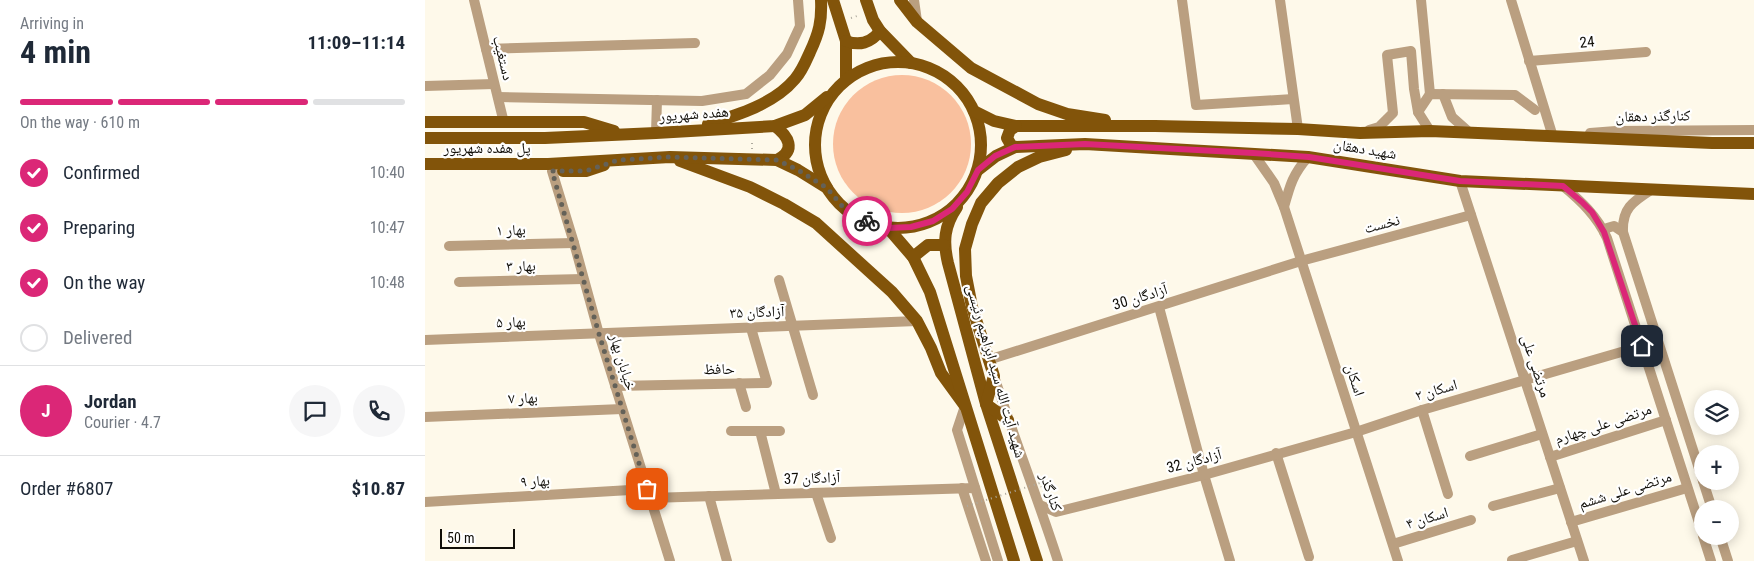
<!DOCTYPE html>
<html lang="en">
<head>
<meta charset="utf-8">
<style>
	:root { --surface:#fff; --page:#f6f6f7; --text:#1f2937; --muted:#747a83; --line:#e0e1e3; --accent:#db2777 }
	body { margin:0; font-family:"Roboto Condensed","Noto Naskh Arabic",sans-serif; background:var(--page); color:var(--text); height:100vh; display:flex; flex-direction:column; font-size:19px; white-space:nowrap }
	* { box-sizing:border-box; margin:0 }
	p { font-size:16px; color:var(--muted) }
	.icon { flex:none; width:28px; height:28px; fill:none; stroke:currentColor; stroke-width:2; stroke-linecap:round; stroke-linejoin:round }
	.map { position:relative; flex:1; overflow:hidden }
	.drawer { display:flex; flex-direction:column; background:var(--surface); width:425px }
	.drawer>* { flex:none }
	.tools { position:absolute; left:1269px; top:390px; display:grid; gap:10px }
	.tools a { display:grid; place-items:center; width:45px; height:45px; border-radius:50%; background:var(--surface); box-shadow:0 2px 12px #0003; font-size:25px }
	.scale { position:absolute; left:15px; bottom:12px; width:75px; box-sizing:border-box; padding-left:5px; border:2px solid #110f09; border-top:0; font-size:14px; line-height:18px; white-space:nowrap; color:#110f09; -webkit-text-stroke:4px #fff; paint-order:stroke }
	.pin { position:absolute; display:grid; place-items:center; width:42px; height:42px; color:#fff; margin:-21px; border-radius:10px; box-shadow:0 2px 8px #0006 }
	.courier { position:absolute; display:grid; place-items:center; width:50px; height:50px; margin:-25px; border:4px solid #db2777; border-radius:50%; background:#fff; color:#222; box-shadow:0 1px 6px #0007 }
	.head em { font-style:normal; font-weight:700 }
	.head div { display:flex; flex-direction:column-reverse }
	.head { display:flex; align-items:center; justify-content:space-between; height:85px; padding:0 20px }
	h1 { font-size:32px; font-weight:700; line-height:38px }
	.bar { display:grid; grid-template-columns:repeat(4,1fr); gap:8px 5px; align-content:center; height:60px; padding:0 20px }
	.bar i { height:6px; border-radius:4px; background:var(--line) }
	.bar .current { background:var(--accent) }
	.bar p { grid-column:span 4 }
	.line { display:flex; align-items:center; gap:12px; padding:0 20px; border-top:1px solid var(--line) }
	.line div { flex:1 }
	.round { display:grid; place-items:center; flex:none; width:52px; height:52px; border-radius:26px; background:var(--page) }
	ol { padding:0 20px; list-style:none }
	li { display:flex; align-items:center; gap:15px; height:55px }
	li p { margin-inline-start:auto }
	li .icon { padding:5px; border-radius:50%; background:var(--accent); color:#fff; stroke-width:4 }
	li:last-child { color:var(--muted) }
	li i { width:28px; height:28px; border:2px solid var(--line); border-radius:50% }
	main { display:flex; flex:1; min-height:0 }
	.map>svg:first-child { display:block }
</style>
</head>
<body>
<main>
<section class="drawer">
<div class="head"><div><h1>4 min</h1><p>Arriving in</p></div><em>11:09–11:14</em></div>
<div class="bar"><i class="current"></i><i class="current"></i><i class="current"></i><i></i><p>On the way · 610 m</p></div>
<ol>
<li><svg class="icon" aria-label="check" viewBox="0 0 24 24"><path d="M5 12l5 5 9-10"/></svg>Confirmed<p>10:40</p></li>
<li><svg class="icon" aria-label="check" viewBox="0 0 24 24"><path d="M5 12l5 5 9-10"/></svg>Preparing<p>10:47</p></li>
<li><svg class="icon" aria-label="check" viewBox="0 0 24 24"><path d="M5 12l5 5 9-10"/></svg>On the way<p>10:48</p></li>
<li><i></i>Delivered</li>
</ol>
<div class="line" style="height:90px"><b class="round" style="background:var(--accent);color:#fff">J</b><div><b>Jordan</b><p>Courier · 4.7</p></div><a class="round"><svg class="icon" aria-label="chat" viewBox="0 0 24 24"><path d="M4 5h16v11H9l-5 4z"/></svg></a><a class="round"><svg class="icon" aria-label="phone" viewBox="0 0 24 24"><path d="M5 4h4l2 5-3 2q2 4 5 5l2-3 5 2v4C11 20 4 13 5 4z"/></svg></a></div>
<div class="line" style="height:65px"><div>Order #6807</div><b>$10.87</b></div>
</section>
<div class="map">
<svg width="1329" height="561" viewBox="0 0 1329 561">
	<rect width="100%" height="100%" fill="#fef9ea"/>
	<!-- green -->
	<circle fill="#f9c09e" cx="477" cy="144" r="69"/>
	<g fill="none" stroke-linecap="round" stroke-linejoin="round">
		<!-- path -->
		<g stroke="#aeaa9e" stroke-width="2" stroke-dasharray="1 4" stroke-linecap="butt">
			<path d="M426,18L435,15"/>
			<path d="M327,149V139"/>
		</g>
		<!-- minor -->
		<g stroke="#ba9f80" stroke-width="10">
			<path d="M49,0L79,123"/>
			<path d="M489,0L492,21"/>
			<path d="M757,0L771,105L868,99"/>
			<path d="M855,0L873,129"/>
			<path d="M996,0L1005,94"/>
			<path d="M1086,0L1128,137H1133"/>
			<path d="M61,49L270,43"/>
			<path d="M1104,61L1221,52"/>
			<path d="M0,86L69,84"/>
			<path d="M1018,94L1027,117L1045,133"/>
			<path d="M73,97L277,101L321,94L345,75L362,54L375,26L373,0"/>
			<path d="M993,112L1005,94L1090,95L1110,110"/>
			<path d="M944,130L954,127L968,113L962,55L986,51L989,89L993,112L1005,131"/>
			<path d="M231,133L232,100"/>
			<path d="M1165,133L1191,131L1329,130"/>
			<path d="M828,153L849,183L859,207L973,561"/>
			<path d="M127,171L149,243L174,334L245,561"/>
			<path d="M1035,181L1159,561"/>
			<path d="M1138,186C1156,201 1172,216 1182,238L1278,535"/>
			<path d="M1226,190C1207,202 1197,209 1198,232L1278,481"/>
			<path d="M859,207C865,185 868,174 883,157"/>
			<path d="M1179,232L1182,228L1189,226L1198,232"/>
			<path d="M24,246L149,243"/>
			<path d="M354,280L388,395"/>
			<path d="M34,282L158,279"/>
			<path d="M734,307L779,475L805,561"/>
			<path d="M0,340L492,321"/>
			<path d="M563,360L876,261L1046,215"/>
			<path d="M569,376C589,438 613,499 633,561"/>
			<path d="M314,383L321,407"/>
			<path d="M190,386L342,383L326,328"/>
			<path d="M540,406L532,430L573,561"/>
			<path d="M997,410L1023,494"/>
			<path d="M0,417L197,409"/>
			<path d="M306,431H355"/>
			<path d="M335,431L351,494"/>
			<path d="M851,453L884,557"/>
			<path d="M1045,456L1117,434"/>
			<path d="M1125,457L1241,420"/>
			<path d="M1278,481L1287,509"/>
			<path d="M537,488L561,561"/>
			<path d="M391,493L406,538"/>
			<path d="M284,496L302,561"/>
			<path d="M225,498L550,488"/>
			<path d="M0,502L222,489"/>
			<path d="M615,505L631,512L779,475L931,432L997,410L1217,346"/>
			<path d="M1068,506L1135,488"/>
			<path d="M1146,522L1262,488"/>
			<path d="M1278,536L1286,561"/>
			<path d="M1295,536L1303,561"/>
			<path d="M968,544L1046,520"/>
			<path d="M1087,560L1152,541"/>
		</g>
		<!-- major -->
		<g stroke="#82540a" stroke-width="12">
			<path d="M408,0L421,41V80"/>
			<path d="M441,0L448,20L455,31L486,63"/>
			<path d="M475,0L492,22L546,68L613,104L642,114L680,120"/>
			<path d="M421,41C434,46 446,43 455,31"/>
			<circle cx="473" cy="145" r="83"/>
			<path d="M549,111L569,121L591,126H730L873,129L935,133L1005,131L1287,143H1329"/>
			<path d="M0,122H159L189,131"/>
			<path d="M283,124C313,115 349,104 370,79C377,71 381,61 385,52C394,33 397,21 396,0"/>
			<path d="M350,126C363,136 372,150 352,160"/>
			<path d="M0,138H120L231,133L350,126L380,115L402,97"/>
			<path d="M590,147L586,145L582,138L585,130L591,126"/>
			<path d="M255,161L325,187L359,204L391,223L467,292L492,321L506,348L516,373L540,406"/>
			<path d="M0,164H123L245,157L352,160L373,170L402,188"/>
			<path d="M553,170L571,156L590,147L660,144L883,157L1035,181L1329,194"/>
			<path d="M138,171H161L179,165"/>
			<path d="M532,207C519,226 518,242 523,263L561,404L612,561"/>
			<path d="M463,228L488,257L505,292L589,561"/>
			<path d="M488,257L503,245H519"/>
			<path d="M583,420L561,404L569,376L547,307L541,276L540,249L547,224L556,203L573,183L593,167L614,157L641,150"/>
		</g>
		<!-- path-bridge -->
		<path stroke="#aeaa9e" stroke-width="2" stroke-dasharray="1 4" stroke-linecap="butt" d="M542,506L615,483L618,491"/>
	</g>
	<g fill="none" stroke-linecap="round" stroke-linejoin="round">
		<!-- done -->
		<path stroke="#646158" stroke-width="5" stroke-dasharray="0 9" d="M222,489L174,334L127,171H161L193,160L245,157L352,160L373,170L402,188L418,207L442,221"/>
		<!-- route -->
		<path stroke="#db2777" stroke-width="6" d="M442,221L463,228L486,227L508,221L527,209L542,192L553,170L570,156L590,147L660,144L828,153L884,157L1035,181L1138,186L1157,202L1167,212L1179,232L1217,346"/>
	</g>
	<g text-anchor="middle" dominant-baseline="central" stroke-width="4.5" stroke-linejoin="round" paint-order="stroke">
		<!-- street labels -->
		<g font-size="15" fill="#110f09" stroke="#fff">
			<text transform="translate(1162 42) rotate(-5)">24</text>
			<text transform="translate(78 58) rotate(76)">دستغیب</text>
			<text transform="translate(269 114) rotate(-4)">هفده شهریور</text>
			<text transform="translate(1228 116) rotate(-1)">کنارگذر دهقان</text>
			<text x="62" y="148">پل هفده شهریور</text>
			<text transform="translate(940 149) rotate(9)">شهید دهقان</text>
			<text transform="translate(957 224) rotate(-15)">نخست</text>
			<text transform="translate(86 230) rotate(-2)">بهار ۱</text>
			<text transform="translate(96 266) rotate(-1)">بهار ۳</text>
			<text transform="translate(715 297) rotate(-17)">آزادگان 30</text>
			<text transform="translate(332 312) rotate(-2)">آزادگان ۳۵</text>
			<text transform="translate(86 322) rotate(-2)">بهار ۵</text>
			<text transform="translate(198 362) rotate(73)">خیابان بهار</text>
			<text transform="translate(1111 366) rotate(72)">مرتضی علی</text>
			<text transform="translate(294 369) rotate(-1)">حافظ</text>
			<text transform="translate(571 371) rotate(74)">شهید آیت الله سید ابراهیم رئیسی</text>
			<text transform="translate(930 380) rotate(72)">اسکان</text>
			<text transform="translate(1011 390) rotate(-16)">اسکان ۲</text>
			<text transform="translate(98 398) rotate(-2)">بهار ۷</text>
			<text transform="translate(1178 424) rotate(-18)">مرتضی علی چهارم</text>
			<text transform="translate(769 461) rotate(-15)">آزادگان 32</text>
			<text transform="translate(387 478) rotate(-2)">آزادگان 37</text>
			<text transform="translate(110 481) rotate(-3)">بهار ۹</text>
			<text transform="translate(1200 490) rotate(-17)">مرتضی علی ششم</text>
			<text transform="translate(626 492) rotate(71)">کنارگذر</text>
			<text transform="translate(1002 518) rotate(-17)">اسکان ۴</text>
		</g>
	</g>
</svg>
<div class="tools">
<a><svg class="icon" aria-label="layers" viewBox="0 0 24 24"><path d="M12 4l9 5-9 5-9-5zM3 14l9 5 9-5"/></svg></a>
<a>+</a>
<a>−</a>
</div>
<div class="scale">50 m</div>
<div class="pin" style="left:222px;top:489px;background:#ea580c"><svg class="icon" aria-label="bag" viewBox="0 0 24 24"><path d="M5 8h14l-1 12H6zM9 8a3 3 0 0 1 6 0"/></svg></div>
<div class="pin" style="left:1217px;top:346px;background:#1f2937"><svg class="icon" aria-label="home" viewBox="0 0 24 24"><path d="M3 11l9-7 9 7M6 9v11h12V9"/></svg></div>
<div class="courier" style="left:442px;top:221px"><svg class="icon" aria-label="bike" viewBox="0 0 24 24"><circle cx="6" cy="16" r="4"/><circle cx="18" cy="16" r="4"/><path d="M6 16l4-8h5l3 8M10 8l3 8H6M13 5h3"/></svg></div>
</div>
</main>
</body>
</html>
